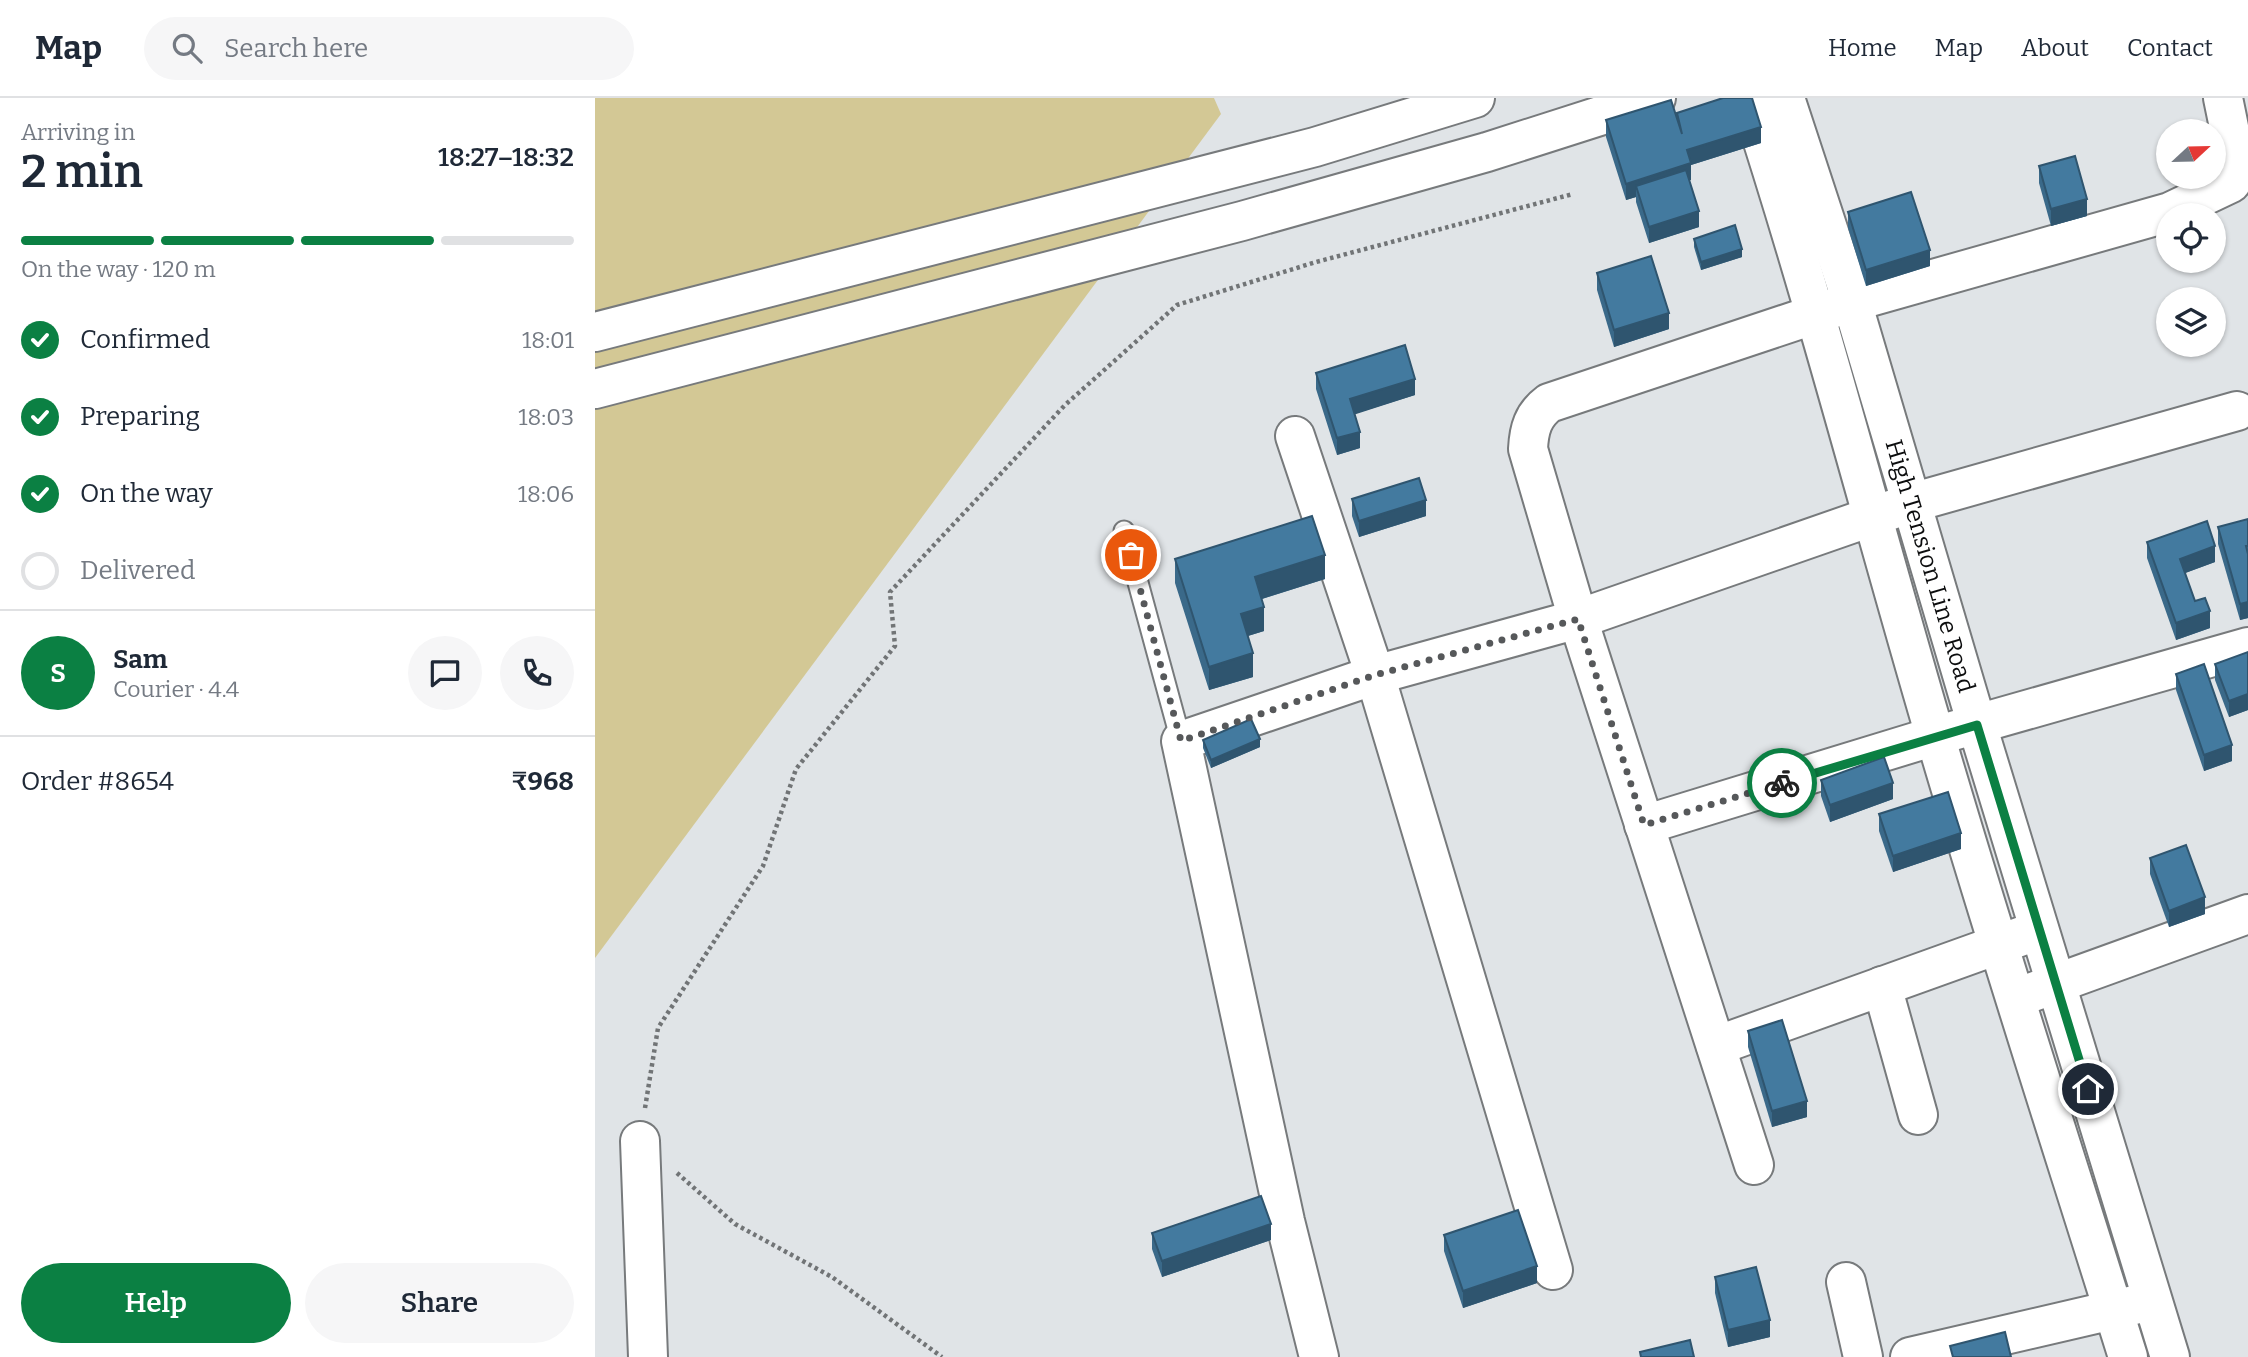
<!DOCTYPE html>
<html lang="en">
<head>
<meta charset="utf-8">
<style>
	:root { --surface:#fff; --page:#f6f6f7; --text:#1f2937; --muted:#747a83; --line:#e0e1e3; --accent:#0b8043 }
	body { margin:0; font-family:Bitter,serif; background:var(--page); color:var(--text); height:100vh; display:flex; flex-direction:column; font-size:26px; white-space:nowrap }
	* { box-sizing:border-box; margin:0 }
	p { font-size:23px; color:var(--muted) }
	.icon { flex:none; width:38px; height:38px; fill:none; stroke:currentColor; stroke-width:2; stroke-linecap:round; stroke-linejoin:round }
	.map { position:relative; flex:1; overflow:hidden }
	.panel { display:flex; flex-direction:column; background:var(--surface); width:595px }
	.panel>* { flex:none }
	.needle { width:46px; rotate:68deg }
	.tools { position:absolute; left:1561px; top:21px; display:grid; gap:14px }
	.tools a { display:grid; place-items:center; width:70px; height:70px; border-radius:50%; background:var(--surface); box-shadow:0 2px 5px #0004; font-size:35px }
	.pin { position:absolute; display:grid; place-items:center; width:60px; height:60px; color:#fff; margin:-30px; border:4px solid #fff; border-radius:50%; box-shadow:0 2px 7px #0007 }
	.courier { position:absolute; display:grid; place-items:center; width:70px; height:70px; margin:-35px; border:5px solid #0b8043; border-radius:50%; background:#fff; color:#222; box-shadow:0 2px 9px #0007 }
	.summary em { font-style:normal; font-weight:600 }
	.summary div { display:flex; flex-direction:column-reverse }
	.summary { display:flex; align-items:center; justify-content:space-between; height:119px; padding:0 21px }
	h1 { font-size:46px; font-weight:600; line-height:52px }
	.bar { display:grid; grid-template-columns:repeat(4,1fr); gap:10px 7px; align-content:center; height:84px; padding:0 21px }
	.bar i { height:9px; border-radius:5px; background:var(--line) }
	.bar .selected { background:var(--accent) }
	.bar p { grid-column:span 4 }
	.line { display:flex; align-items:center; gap:18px; padding:0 21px; border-top:2px solid var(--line) }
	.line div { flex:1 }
	.round { display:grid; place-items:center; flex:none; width:74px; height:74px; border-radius:37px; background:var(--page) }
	ol { padding:0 21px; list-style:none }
	li { display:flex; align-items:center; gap:21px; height:77px }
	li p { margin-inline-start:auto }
	li .icon { padding:7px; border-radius:50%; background:var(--accent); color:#fff; stroke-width:4 }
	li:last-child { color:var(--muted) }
	li i { width:38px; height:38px; border:4px solid var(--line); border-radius:50% }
	.cta { display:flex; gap:14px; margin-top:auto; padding:14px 21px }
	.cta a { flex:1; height:80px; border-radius:42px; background:var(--accent); color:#fff; font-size:28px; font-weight:600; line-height:80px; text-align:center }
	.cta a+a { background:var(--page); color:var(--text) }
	header { display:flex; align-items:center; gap:42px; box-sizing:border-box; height:98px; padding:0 35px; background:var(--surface); border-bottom:2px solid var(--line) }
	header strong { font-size:33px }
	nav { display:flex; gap:38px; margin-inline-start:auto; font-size:24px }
	.search { width:490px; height:63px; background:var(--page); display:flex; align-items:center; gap:18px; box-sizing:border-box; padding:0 24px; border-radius:38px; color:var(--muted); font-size:26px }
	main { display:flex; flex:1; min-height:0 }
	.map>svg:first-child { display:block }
</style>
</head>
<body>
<header>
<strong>Map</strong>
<div class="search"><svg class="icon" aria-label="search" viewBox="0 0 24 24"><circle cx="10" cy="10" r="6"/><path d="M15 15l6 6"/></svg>Search here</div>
<nav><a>Home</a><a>Map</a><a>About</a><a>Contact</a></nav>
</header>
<main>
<section class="panel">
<div class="summary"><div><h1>2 min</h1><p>Arriving in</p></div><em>18:27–18:32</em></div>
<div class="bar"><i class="selected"></i><i class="selected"></i><i class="selected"></i><i></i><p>On the way · 120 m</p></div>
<ol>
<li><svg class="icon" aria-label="check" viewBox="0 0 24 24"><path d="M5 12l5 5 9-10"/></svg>Confirmed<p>18:01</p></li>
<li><svg class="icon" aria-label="check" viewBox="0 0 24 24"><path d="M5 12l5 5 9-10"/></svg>Preparing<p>18:03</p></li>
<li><svg class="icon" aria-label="check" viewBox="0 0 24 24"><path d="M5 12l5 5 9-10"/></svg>On the way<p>18:06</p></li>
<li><i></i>Delivered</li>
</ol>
<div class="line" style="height:126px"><b class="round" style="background:var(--accent);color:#fff">S</b><div><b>Sam</b><p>Courier · 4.4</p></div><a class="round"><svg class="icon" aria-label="chat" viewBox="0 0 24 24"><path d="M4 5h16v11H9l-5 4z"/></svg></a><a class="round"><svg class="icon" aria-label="phone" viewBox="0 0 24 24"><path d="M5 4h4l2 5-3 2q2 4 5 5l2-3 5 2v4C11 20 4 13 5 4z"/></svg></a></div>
<div class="line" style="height:91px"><div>Order #8654</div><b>₹968</b></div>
<div class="cta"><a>Help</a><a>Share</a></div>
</section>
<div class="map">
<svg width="1653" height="1259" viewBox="0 0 1653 1259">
	<rect width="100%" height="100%" fill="#e0e4e7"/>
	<!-- green -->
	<path fill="#d3c895" d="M0,0H619L626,16L0,860Z"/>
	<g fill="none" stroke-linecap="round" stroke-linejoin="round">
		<!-- service casing -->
		<g stroke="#777a7c" stroke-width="23">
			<path id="service" d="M529,433L586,643"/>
		</g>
		<!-- minor casing -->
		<g stroke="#777a7c" stroke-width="42">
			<g id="minor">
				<path d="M700,338L780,577L958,1172"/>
				<path d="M1049,727L1340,638L1653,549"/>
				<path d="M1287,888L1323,1017"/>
				<path d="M1421,900L1653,816"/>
				<path d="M1121,948L1444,832"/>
				<path d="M45,1043L53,1259"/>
				<path d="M1159,1067L983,521L933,351C934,331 938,317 954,305L1257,204L1575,114L1636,85L1635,34L1628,0"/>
				<path d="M1251,1184L1268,1259"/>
				<path d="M724,1259L690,1123L586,643L780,577L983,521L1316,405L1642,313"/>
				<path d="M1315,1259L1552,1204"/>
			</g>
		</g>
		<!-- secondary casing -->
		<g stroke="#777a7c" stroke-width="42">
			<g id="secondary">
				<path d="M1154,0C1222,209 1277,423 1339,634C1400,843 1468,1051 1533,1259"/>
				<path id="s1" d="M1190,0L1257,204L1382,627L1575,1259"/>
				<path d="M0,234L720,49L880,0"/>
				<path d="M0,291L647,123L892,54L1061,0"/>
			</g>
		</g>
		<!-- path -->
		<g stroke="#717476" stroke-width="4.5" stroke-dasharray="3.5 3.5" stroke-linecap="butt">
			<path d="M50,1010L63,930L168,768L201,671L300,548L295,494L470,307L582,207L721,164L978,96"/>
			<path d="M82,1075L140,1126L237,1179L347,1259"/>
		</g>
		<!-- service -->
		<use href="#service" stroke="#fff" stroke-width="19"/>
		<!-- minor -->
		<use href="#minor" stroke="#fff" stroke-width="38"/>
		<!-- secondary -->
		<use href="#secondary" stroke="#fff" stroke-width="38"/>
	</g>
	<!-- wall -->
	<g fill="#3a6989">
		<path d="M1082,15L1166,45L1096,67V82H1094L1104,129L1054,145L1041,104V99L1031,102L1011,39V22L1082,20Z"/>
		<path d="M1444,68L1492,118L1456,128L1444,85Z"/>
		<path d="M1253,114L1335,168L1271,188L1253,130Z"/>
		<path d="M1099,141L1147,159L1106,172L1099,149Z"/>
		<path d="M1002,175L1074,231L1019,249L1002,192Z"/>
		<path d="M721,275L820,297L759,316L765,350L742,357L721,291Z"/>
		<path d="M757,401L831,418L764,439L757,418Z"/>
		<path d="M1653,421V520L1645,522L1623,446V429Z"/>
		<path d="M1552,444L1620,464L1590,475L1600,503L1615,530L1581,542L1552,460Z"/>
		<path d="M580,461L730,481L667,501L669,533L653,538L658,579L614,592L580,485Z"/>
		<path d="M1653,554V612L1634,619L1620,582V566Z"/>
		<path d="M1581,576L1637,663L1609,673L1581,592Z"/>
		<path d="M608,642L665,649L616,670L608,650Z"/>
		<path d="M1226,682L1298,701L1235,724L1226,698Z"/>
		<path d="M1284,716L1366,751L1298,774L1284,733Z"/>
		<path d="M1555,760L1610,816L1574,829L1555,776Z"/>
		<path d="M1153,933L1212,1019L1177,1029L1153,949Z"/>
		<path d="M557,1135L676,1142L567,1179L557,1151Z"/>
		<path d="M849,1137L942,1185L868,1210L849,1153Z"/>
		<path d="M1120,1179L1175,1239L1133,1249L1120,1195Z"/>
	</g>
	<!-- shaded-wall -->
	<g fill="#2f556f">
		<path d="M1166,29V45L1096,67V82L1045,98L1041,88V99L1031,102V86L1092,52Z"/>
		<path d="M1492,101V118L1456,128V111Z"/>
		<path d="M1104,113V129L1054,145V129Z"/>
		<path d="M1147,151V159L1106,172V164Z"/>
		<path d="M1335,152V168L1271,188V172Z"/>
		<path d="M1074,215V231L1019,249V232Z"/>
		<path d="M820,281V297L755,318V301Z"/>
		<path d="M765,334V350L742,357V340Z"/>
		<path d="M831,402V418L764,439V423Z"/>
		<path d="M1620,448V464L1585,477V461Z"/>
		<path d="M730,457V481L660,503V479Z"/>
		<path d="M1653,504V520L1645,522V506Z"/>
		<path d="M669,509V533L646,540V516Z"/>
		<path d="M1615,513V530L1581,542V525Z"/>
		<path d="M658,555V579L614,592V569Z"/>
		<path d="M1653,596V612L1634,619V603Z"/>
		<path d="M665,641V649L616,670V662Z"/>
		<path d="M1637,647V663L1609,673V657Z"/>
		<path d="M1298,685V701L1235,724V707Z"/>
		<path d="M1366,735V751L1298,774V758Z"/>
		<path d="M1610,799V816L1574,829V813Z"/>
		<path d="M1212,1003V1019L1177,1029V1013Z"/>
		<path d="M676,1126V1142L567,1179V1163Z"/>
		<path d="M942,1168V1185L868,1210V1193Z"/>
		<path d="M1175,1222V1239L1133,1249V1232Z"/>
	</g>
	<!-- building -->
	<g fill="#437a9f" stroke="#2f556f" stroke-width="2">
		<path d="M1128,0H1157L1166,29L1092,52L1096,65L1031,86L1011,22L1076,2L1087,36L1082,15Z"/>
		<path d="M1480,58L1492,101L1456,111L1444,68Z"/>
		<path d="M1091,72L1104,113L1054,129L1041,88Z"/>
		<path d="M1316,94L1335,152L1271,172L1253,114Z"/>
		<path d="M1140,127L1147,151L1106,164L1099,141Z"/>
		<path d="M1056,158L1074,215L1019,232L1002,175Z"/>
		<path d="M810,247L820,281L755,301L765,334L742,340L721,275Z"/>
		<path d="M824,380L831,402L764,423L757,401Z"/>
		<path d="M717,418L730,457L660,479L669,509L646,516L658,555L614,569L580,461Z"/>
		<path d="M1653,421V448H1651L1653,456V504L1645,506L1623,429Z"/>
		<path d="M1612,423L1620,448L1585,461L1600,503L1610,500L1615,513L1581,525L1552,444Z"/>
		<path d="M1653,554V596L1634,603L1620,566Z"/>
		<path d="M1609,566L1637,647L1609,657L1581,576Z"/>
		<path d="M656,621L665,641L616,662L608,642Z"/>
		<path d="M1289,659L1298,685L1235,707L1226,682Z"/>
		<path d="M1353,694L1366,735L1298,758L1284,716Z"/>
		<path d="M1591,747L1610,799L1574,813L1555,760Z"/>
		<path d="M1187,922L1212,1003L1177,1013L1153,933Z"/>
		<path d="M666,1098L676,1126L567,1163L557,1135Z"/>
		<path d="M923,1112L942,1168L868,1193L849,1137Z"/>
		<path d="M1161,1169L1175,1222L1133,1232L1120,1179Z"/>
		<path d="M1410,1234L1416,1259H1358L1355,1248Z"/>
		<path d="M1095,1242L1099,1259H1046L1045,1254Z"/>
	</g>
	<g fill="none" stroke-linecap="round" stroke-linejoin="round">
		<!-- done -->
		<path stroke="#56585a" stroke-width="7" stroke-dasharray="0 12.6" d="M536,457L586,643L780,577L983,521L1049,727L1187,685"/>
		<!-- route -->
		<path stroke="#0b8043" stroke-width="9" d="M1187,685L1382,627L1493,991"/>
	</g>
	<g text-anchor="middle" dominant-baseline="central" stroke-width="5" stroke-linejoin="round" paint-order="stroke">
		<!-- street labels -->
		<g font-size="24" fill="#0c0d0e" stroke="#edf1f4">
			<text stroke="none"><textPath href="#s1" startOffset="490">High Tension Line Road</textPath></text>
		</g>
	</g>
</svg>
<div class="tools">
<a><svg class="needle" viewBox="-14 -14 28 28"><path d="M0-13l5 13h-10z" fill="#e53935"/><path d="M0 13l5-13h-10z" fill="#747a83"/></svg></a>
<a><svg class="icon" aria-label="locate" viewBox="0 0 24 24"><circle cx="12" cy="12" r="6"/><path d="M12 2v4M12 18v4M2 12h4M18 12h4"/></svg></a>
<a><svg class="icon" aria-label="layers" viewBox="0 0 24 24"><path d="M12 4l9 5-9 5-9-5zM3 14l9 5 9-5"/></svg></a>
</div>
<div class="pin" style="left:536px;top:457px;background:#ea580c"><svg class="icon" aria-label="bag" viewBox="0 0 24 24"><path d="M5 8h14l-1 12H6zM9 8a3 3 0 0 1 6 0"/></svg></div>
<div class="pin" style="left:1493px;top:991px;background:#1f2937"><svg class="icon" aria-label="home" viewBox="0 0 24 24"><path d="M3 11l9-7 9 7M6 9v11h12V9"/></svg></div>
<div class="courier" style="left:1187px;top:685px"><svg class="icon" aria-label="bike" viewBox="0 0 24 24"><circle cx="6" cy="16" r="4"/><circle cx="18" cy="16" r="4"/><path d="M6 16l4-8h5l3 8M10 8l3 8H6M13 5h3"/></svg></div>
</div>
</main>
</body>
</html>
